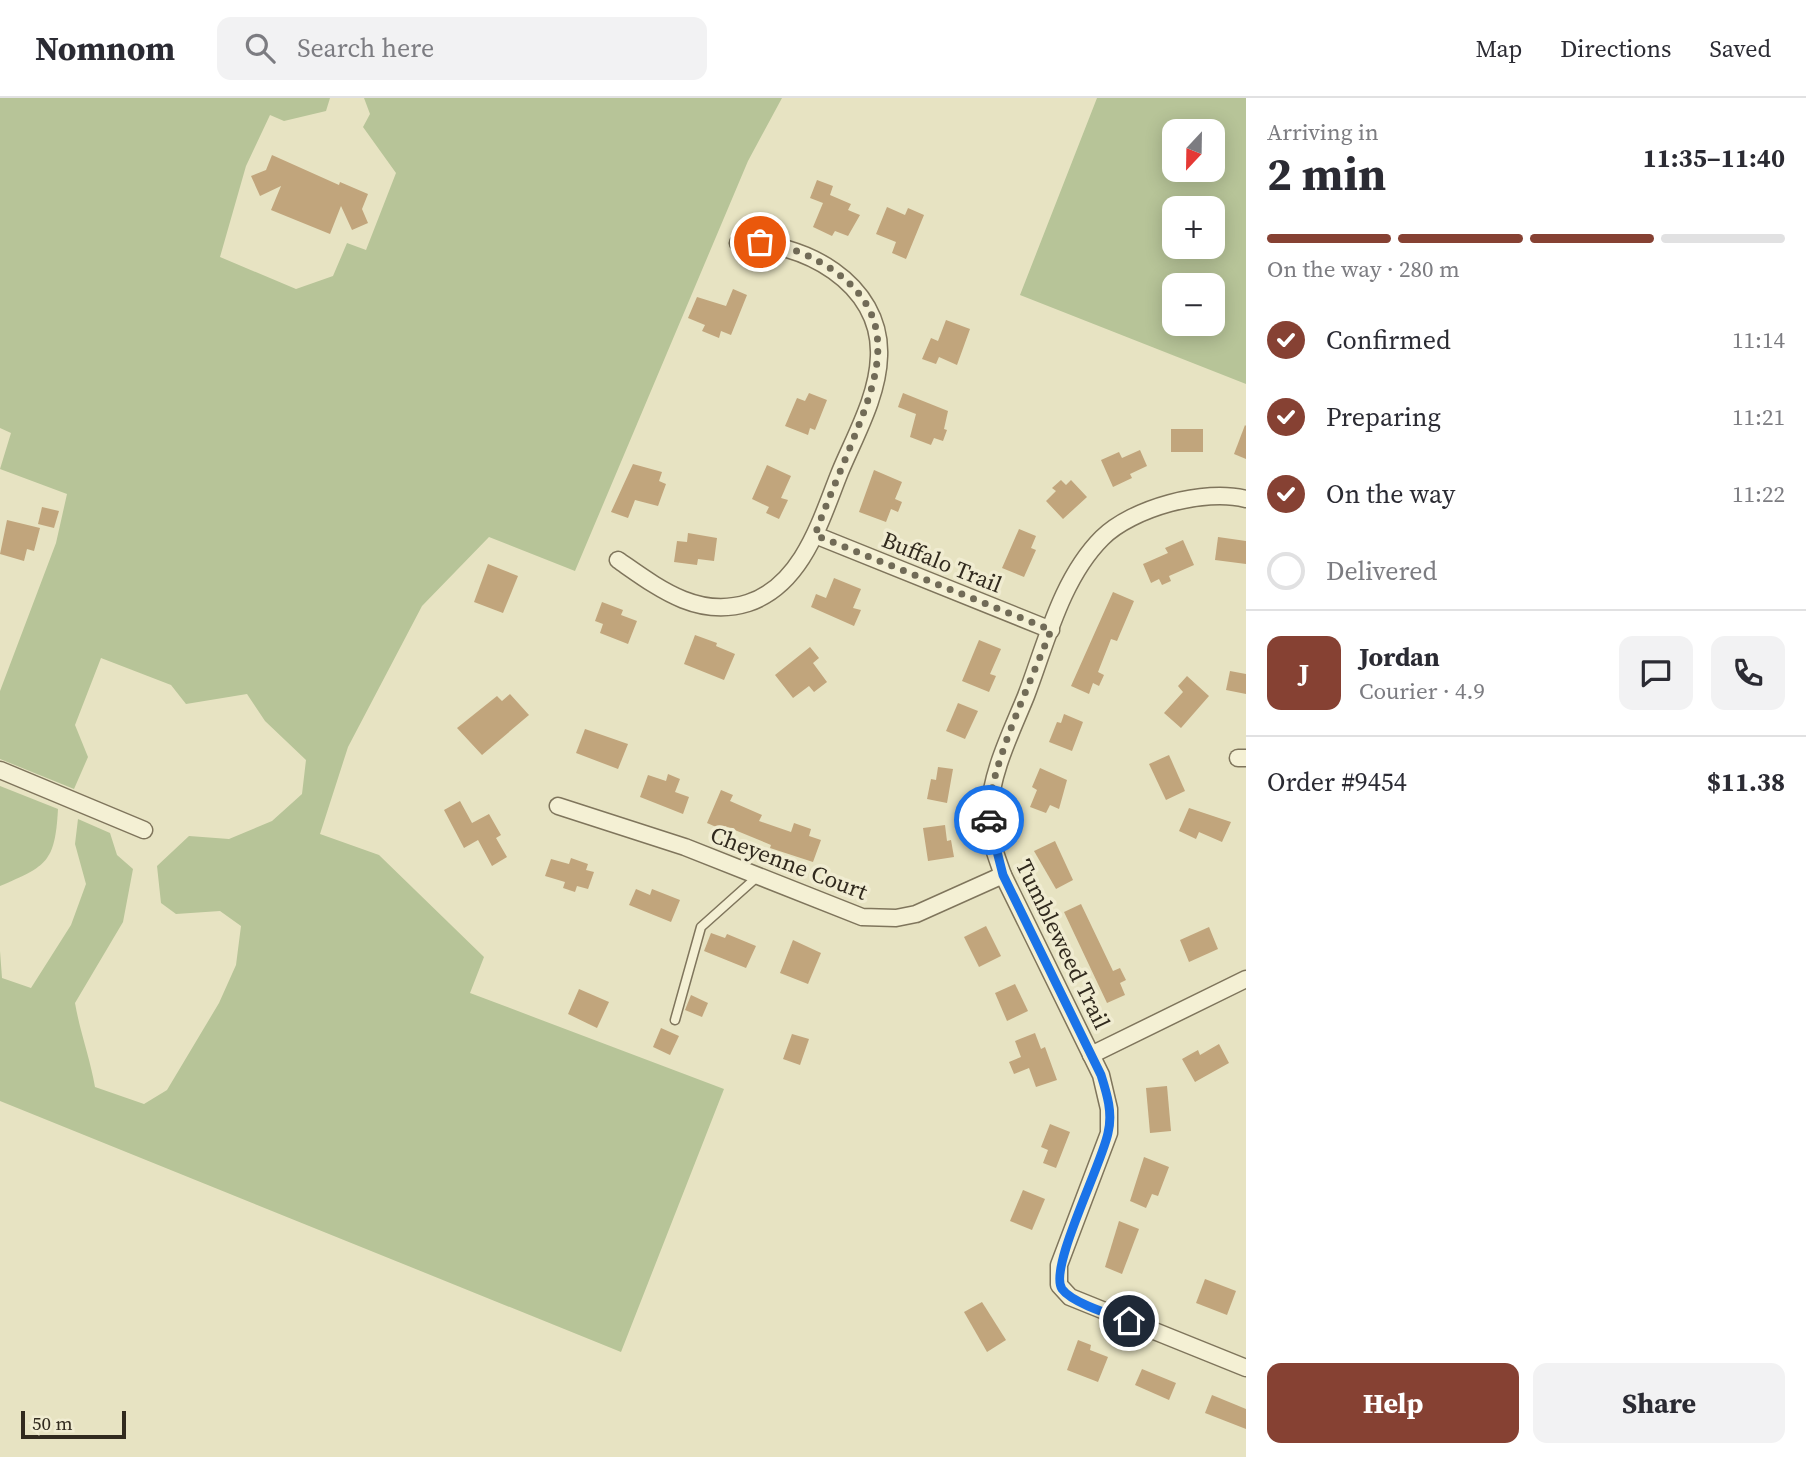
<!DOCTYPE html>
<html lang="en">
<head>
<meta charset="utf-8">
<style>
	:root { --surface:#fff; --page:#f2f2f3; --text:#2b2b33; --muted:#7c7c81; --line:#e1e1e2; --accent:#864133 }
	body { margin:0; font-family:"Source Serif 4",serif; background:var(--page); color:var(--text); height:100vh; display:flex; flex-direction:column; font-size:26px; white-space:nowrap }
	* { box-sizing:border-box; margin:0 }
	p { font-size:23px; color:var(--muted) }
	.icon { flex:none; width:38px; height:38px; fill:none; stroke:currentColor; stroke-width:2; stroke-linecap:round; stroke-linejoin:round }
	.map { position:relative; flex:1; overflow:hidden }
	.side { display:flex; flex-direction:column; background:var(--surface); width:560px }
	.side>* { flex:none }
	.needle { width:46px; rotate:202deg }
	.tools { position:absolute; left:1162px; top:21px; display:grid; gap:14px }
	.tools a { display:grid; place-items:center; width:63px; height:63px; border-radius:14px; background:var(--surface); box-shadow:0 4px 18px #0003; font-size:35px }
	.scale { position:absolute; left:21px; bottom:18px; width:105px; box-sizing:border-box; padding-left:7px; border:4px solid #312a1e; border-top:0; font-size:19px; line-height:24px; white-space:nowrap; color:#312a1e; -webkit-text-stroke:5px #f0ecd1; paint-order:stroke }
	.pin { position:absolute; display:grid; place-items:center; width:60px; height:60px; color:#fff; margin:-30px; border:4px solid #fff; border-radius:50%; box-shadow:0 2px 7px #0007 }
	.courier { position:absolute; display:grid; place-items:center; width:70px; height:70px; margin:-35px; border:5px solid #1a73e8; border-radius:50%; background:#fff; color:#222; box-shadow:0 2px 9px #0007 }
	.headline em { font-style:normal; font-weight:700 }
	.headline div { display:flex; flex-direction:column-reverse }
	.headline { display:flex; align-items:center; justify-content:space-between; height:119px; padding:0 21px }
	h1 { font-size:46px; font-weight:700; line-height:52px }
	.bar { display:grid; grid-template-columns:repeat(4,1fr); gap:10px 7px; align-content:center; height:84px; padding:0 21px }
	.bar i { height:9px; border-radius:5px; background:var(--line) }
	.bar .on { background:var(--accent) }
	.bar p { grid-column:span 4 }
	.line { display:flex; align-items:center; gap:18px; padding:0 21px; border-top:2px solid var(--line) }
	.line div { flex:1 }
	.round { display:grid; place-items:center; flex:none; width:74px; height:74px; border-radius:14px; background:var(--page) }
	ol { padding:0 21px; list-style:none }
	li { display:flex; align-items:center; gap:21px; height:77px }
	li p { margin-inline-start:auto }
	li .icon { padding:7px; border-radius:50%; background:var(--accent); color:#fff; stroke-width:4 }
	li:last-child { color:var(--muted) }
	li i { width:38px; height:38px; border:4px solid var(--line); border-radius:50% }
	.cta { display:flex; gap:14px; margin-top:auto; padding:14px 21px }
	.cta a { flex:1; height:80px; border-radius:14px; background:var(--accent); color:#fff; font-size:28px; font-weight:700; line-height:80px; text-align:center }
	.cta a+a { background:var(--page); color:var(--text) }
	header { display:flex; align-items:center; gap:42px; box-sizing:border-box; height:98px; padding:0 35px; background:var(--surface); border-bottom:2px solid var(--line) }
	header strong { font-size:33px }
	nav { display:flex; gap:38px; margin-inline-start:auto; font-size:24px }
	.search { width:490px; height:63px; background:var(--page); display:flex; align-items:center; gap:18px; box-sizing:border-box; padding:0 24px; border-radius:14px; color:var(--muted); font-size:26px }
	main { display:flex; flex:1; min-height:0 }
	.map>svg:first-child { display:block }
</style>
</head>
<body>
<header>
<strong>Nomnom</strong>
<div class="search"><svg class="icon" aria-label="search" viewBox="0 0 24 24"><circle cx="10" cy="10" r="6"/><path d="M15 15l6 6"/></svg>Search here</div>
<nav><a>Map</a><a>Directions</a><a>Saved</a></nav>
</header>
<main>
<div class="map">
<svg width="1246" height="1359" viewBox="0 0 1246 1359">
	<rect width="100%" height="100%" fill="#e7e3c2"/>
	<!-- green -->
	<g fill="#b7c498" fill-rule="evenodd">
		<path d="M0,0H330L326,13L284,23L270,17L246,68L220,159L296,191L333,178L347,145L366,152L396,75L363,29L370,16L364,0H782L748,63L575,473L489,439L422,508L348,649L320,736L379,757L484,859L470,895L724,991L621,1254L0,1003V853L2,880L31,890L71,827L86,786L75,746L78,721L110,735L117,757L133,771L123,824L75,905C80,934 90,960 95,989L144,1006L167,992L219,905L236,867L241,828L220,813L176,816L161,805L157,768L189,738L229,741L272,723L302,696L306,662L265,623L247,596L186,606L171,587L101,560L75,627L88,659L74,691L0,661V593L56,445L67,396L0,371L11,335L0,330Z"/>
		<path d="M1097,0H1246V286L1020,197ZM1174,33H1213V72H1174ZM1174,110H1213V149H1174ZM1174,187H1213V226H1174Z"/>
		<path d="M0,688L58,711C55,764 47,768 0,788Z"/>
	</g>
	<!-- building -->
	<g fill="#c1a57c">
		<path d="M272,57L339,87L340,84L368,96L362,111L368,125L352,132L341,108L330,136L271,112L281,88L260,98L251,78L266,72Z"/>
		<path d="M817,82L833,88L830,97L851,106L848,112L860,117L848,138L835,133L832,138L813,129L823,105L810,100Z"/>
		<path d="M887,109L905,117L908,110L924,117L906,161L892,155L896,144L876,136Z"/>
		<path d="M733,191L747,197L731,237L721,233L719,240L702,233L705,227L688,220L697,199L726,208Z"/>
		<path d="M946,222L970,231L957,267L939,259L936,266L922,261L931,240L938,243Z"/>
		<path d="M809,295L827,302L815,332L810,330L808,337L785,328L797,300L805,303Z"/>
		<path d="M903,295L948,313L944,331L947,332L943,343L934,340L931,347L910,339L916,316L898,309Z"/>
		<path d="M1245,327L1246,328V361L1234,356Z"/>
		<rect x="1171" y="331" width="32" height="23"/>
		<path d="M1140,352L1147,368L1130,376L1132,380L1113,389L1101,362L1119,354L1122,360Z"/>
		<path d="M633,366L662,374L659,383L666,386L658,408L635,402L628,420L611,414Z"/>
		<path d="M767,367L791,378L781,400L788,402L779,421L766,415L769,409L752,401Z"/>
		<path d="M874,372L902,384L895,401L902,404L898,414L891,411L886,424L859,414Z"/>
		<path d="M1061,382L1066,387L1071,382L1087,399L1063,421L1046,403L1056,393L1052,390Z"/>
		<path d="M42,409L59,413L54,430L38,426Z"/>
		<path d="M7,422L40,430L34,453L27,451L24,463L0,456Z"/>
		<path d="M1019,431L1036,438L1031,450L1036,452L1024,479L1002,470Z"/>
		<path d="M688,435L717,440L714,463L698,461L697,467L674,464L677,443L687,444Z"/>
		<path d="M1218,439L1246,443V466L1215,462Z"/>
		<path d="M1183,442L1194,467L1169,478L1171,483L1162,487L1159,481L1151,485L1143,466L1168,455L1165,450Z"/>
		<path d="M488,466L518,478L503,515L474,504Z"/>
		<path d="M834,480L861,491L853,510L861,512L854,528L811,509L816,496L826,500Z"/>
		<path d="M1113,494L1134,503L1117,543L1111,541L1098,574L1104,577L1099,588L1093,585L1089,596L1071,588Z"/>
		<path d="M602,504L623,512L621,517L637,523L628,546L600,535L603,526L595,523Z"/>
		<path d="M695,537L717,545L716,548L735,556L724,582L684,566Z"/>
		<path d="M979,542L1001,551L990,576L996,578L989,594L962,583Z"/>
		<path d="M810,549L819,560L813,565L827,584L814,594L809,588L793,600L775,577Z"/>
		<path d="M1230,573L1246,576V596L1226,592Z"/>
		<path d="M1187,578L1209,598L1181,630L1164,615L1183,594L1178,588Z"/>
		<path d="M510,596L529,617L482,657L457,630L497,598L502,603Z"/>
		<path d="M958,605L978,613L965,641L946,633Z"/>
		<path d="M1064,616L1083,624L1072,653L1049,644L1057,624L1061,625Z"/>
		<path d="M585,631L628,646L618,671L576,655Z"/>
		<path d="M1169,657L1185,693L1166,702L1149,666Z"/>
		<path d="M938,669L953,671L947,705L927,701L931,681L936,682Z"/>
		<path d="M1040,670L1067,682L1059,711L1050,707L1046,715L1030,709L1037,692L1032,689Z"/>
		<path d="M668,676L680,681L675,694L689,699L683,716L640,699L648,677L666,683Z"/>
		<path d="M721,692L733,697L730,703L762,717L759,723L791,734L794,725L811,731L809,738L821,742L813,764L770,750L771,747L725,728L723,732L707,725Z"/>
		<path d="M460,703L472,725L489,716L501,737L496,740L507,759L492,768L478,742L464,750L444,712Z"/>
		<path d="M1189,710L1231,724L1222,744L1199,734L1196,741L1179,733Z"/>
		<path d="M945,727L947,743L951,742L954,759L928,763L923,730Z"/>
		<path d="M1055,743L1073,782L1056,791L1034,753Z"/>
		<path d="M571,760L588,766L586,772L594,774L588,791L577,788L575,794L563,790L565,784L545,778L551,761L569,766Z"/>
		<path d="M636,791L650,797L652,791L680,802L671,824L629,807Z"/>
		<path d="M1081,806L1113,873L1120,870L1126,882L1120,885L1125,897L1107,905L1064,814Z"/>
		<path d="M986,828L1001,858L979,869L964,839Z"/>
		<path d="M1209,829L1218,851L1189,864L1180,842Z"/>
		<path d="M711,835L725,840L727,836L756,848L746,870L704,853Z"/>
		<path d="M793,842L821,855L808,886L780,875Z"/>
		<path d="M1015,886L1028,913L1007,923L995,895Z"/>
		<path d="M579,891L609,904L597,930L568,916Z"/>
		<path d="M691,897L708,905L702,919L685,912Z"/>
		<path d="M661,930L679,938L670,957L653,949Z"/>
		<path d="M1035,935L1041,951L1045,949L1057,982L1036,989L1029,970L1014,976L1009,964L1021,959L1015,943Z"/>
		<path d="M792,936L809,941L800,967L783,961Z"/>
		<path d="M1219,946L1229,965L1195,984L1182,961L1198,952L1200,957Z"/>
		<path d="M1167,988L1171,1033L1150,1035L1146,990Z"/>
		<path d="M1050,1026L1070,1034L1056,1070L1043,1065L1048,1052L1041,1049Z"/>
		<path d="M1144,1059L1169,1069L1158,1098L1152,1096L1146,1110L1130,1103Z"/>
		<path d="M1023,1092L1045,1101L1032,1132L1010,1123Z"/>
		<path d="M1119,1123L1139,1131L1122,1176L1105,1169Z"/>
		<path d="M1205,1181L1236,1193L1227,1217L1196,1205Z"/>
		<path d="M982,1204L1006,1242L987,1254L964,1214Z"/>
		<path d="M1078,1242L1091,1247L1090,1252L1108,1259L1098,1284L1067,1272Z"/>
		<path d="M1142,1271L1176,1285L1169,1302L1135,1287Z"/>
		<path d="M1212,1297L1246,1311V1331L1205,1315Z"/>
	</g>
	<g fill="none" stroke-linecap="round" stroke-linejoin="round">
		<!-- service casing -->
		<g stroke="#7f755c" stroke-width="11">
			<path id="service" d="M675,922L701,829L757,779"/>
		</g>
		<!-- minor casing -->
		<g stroke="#7f755c" stroke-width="19">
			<g id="minor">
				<path d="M1246,401C1205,390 1132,410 1102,440C1061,481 1046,546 1026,598C1011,635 991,674 989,715C987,736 996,757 1003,777L1101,977L1109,1011V1035L1059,1167V1187L1070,1199L1246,1270"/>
				<path d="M815,437L1051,532"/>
				<path d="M618,462C657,489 697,521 748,505C803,487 821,421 840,374C855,338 878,298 879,258C882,185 802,142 738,145"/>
				<path d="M1238,660H1246"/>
				<path d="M0,672L144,732"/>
				<path d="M558,708L685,749L862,819L896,820L916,816L1003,777"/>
				<path d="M1091,957L1246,881"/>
			</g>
		</g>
		<!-- service -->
		<use href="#service" stroke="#f4f0d4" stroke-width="8"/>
		<!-- minor -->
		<use href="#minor" stroke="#f4f0d4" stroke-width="16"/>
	</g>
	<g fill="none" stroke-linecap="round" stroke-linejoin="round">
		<!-- done -->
		<path stroke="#716b57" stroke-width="7" stroke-dasharray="0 12.6" d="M760,144C784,146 815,159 834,173C903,221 876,284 851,347C839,377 826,406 815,437L1051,532C1034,577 985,678 989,722"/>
		<!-- route -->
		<path stroke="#1a73e8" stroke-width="9" d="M989,722L1003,777L1101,977C1107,996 1113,1015 1108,1035C1102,1066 1048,1171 1062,1191C1072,1205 1112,1217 1129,1223"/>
	</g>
	<g text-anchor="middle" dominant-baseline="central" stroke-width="7" stroke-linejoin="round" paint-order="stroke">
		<!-- street labels -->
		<g font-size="23" fill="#312a1e" stroke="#f0ecd1">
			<text transform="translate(942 464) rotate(22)">Buffalo Trail</text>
			<text transform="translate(789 765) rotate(21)">Cheyenne Court</text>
			<text transform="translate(1063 846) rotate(64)">Tumbleweed Trail</text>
		</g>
	</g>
</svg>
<div class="tools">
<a><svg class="needle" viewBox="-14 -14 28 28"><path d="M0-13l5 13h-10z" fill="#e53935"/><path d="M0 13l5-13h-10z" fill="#7c7c81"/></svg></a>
<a>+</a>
<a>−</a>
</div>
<div class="scale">50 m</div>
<div class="pin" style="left:760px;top:144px;background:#ea580c"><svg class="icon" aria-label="bag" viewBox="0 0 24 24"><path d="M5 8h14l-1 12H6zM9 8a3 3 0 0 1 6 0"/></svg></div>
<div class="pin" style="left:1129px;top:1223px;background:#1f2937"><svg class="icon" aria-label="home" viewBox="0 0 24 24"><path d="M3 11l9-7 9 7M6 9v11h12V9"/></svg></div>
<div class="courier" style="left:989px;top:722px"><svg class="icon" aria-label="car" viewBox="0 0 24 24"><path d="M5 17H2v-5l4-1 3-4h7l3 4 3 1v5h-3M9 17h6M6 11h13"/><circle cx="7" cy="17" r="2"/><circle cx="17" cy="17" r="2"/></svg></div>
</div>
<section class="side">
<div class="headline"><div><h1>2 min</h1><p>Arriving in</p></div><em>11:35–11:40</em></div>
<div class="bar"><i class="on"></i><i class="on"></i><i class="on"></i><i></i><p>On the way · 280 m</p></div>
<ol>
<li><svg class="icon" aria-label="check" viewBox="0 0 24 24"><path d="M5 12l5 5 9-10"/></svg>Confirmed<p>11:14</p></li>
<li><svg class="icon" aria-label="check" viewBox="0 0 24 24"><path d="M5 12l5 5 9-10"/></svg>Preparing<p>11:21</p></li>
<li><svg class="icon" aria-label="check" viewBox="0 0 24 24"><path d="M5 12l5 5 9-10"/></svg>On the way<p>11:22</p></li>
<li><i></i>Delivered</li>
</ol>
<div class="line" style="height:126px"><b class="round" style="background:var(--accent);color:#fff">J</b><div><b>Jordan</b><p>Courier · 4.9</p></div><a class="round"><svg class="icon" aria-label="chat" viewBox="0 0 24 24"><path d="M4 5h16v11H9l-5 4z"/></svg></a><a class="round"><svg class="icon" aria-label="phone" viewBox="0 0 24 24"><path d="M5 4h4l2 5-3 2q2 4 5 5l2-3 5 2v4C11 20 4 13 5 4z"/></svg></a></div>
<div class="line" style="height:91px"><div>Order #9454</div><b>$11.38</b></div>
<div class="cta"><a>Help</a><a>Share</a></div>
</section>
</main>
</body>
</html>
